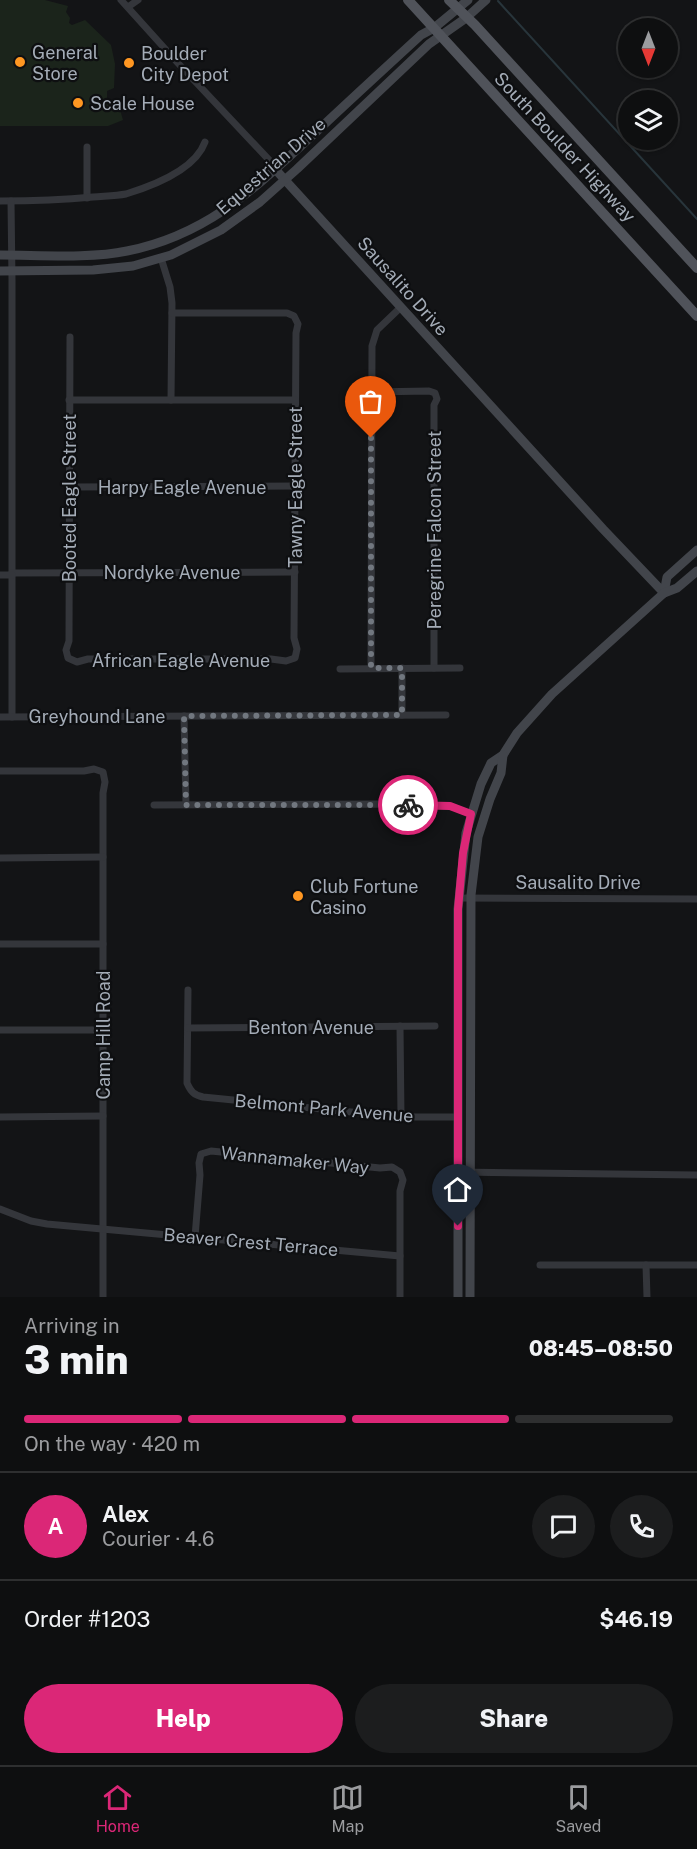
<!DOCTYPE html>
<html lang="en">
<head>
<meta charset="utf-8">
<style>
	:root { --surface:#0e0f10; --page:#1c1d1e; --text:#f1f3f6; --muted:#9b9c9f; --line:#2e2f30; --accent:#db2777 }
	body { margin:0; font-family:"Public Sans",sans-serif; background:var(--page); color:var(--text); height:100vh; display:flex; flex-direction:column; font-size:22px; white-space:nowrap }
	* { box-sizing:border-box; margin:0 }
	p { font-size:20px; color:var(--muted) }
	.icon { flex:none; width:33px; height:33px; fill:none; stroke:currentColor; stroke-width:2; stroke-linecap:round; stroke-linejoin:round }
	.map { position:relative; height:1297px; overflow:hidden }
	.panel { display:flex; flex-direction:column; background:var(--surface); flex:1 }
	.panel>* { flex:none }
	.needle { width:39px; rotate:180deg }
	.buttons { position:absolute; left:618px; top:18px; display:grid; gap:12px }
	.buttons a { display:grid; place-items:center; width:60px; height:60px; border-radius:50%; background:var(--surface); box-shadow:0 2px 4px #0004,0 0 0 2px var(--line); font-size:30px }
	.pin { position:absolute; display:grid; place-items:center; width:51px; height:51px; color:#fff; margin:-62px -26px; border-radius:50% 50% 50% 0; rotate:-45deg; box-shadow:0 0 6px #0007 }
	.pin .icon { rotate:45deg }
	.courier { position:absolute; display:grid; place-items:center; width:60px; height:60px; margin:-30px; border:4px solid #db2777; border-radius:50%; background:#fff; color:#222; box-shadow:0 2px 8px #0007 }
	.summary em { font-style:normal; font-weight:800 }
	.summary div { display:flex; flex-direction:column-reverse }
	.summary { display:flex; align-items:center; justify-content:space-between; height:102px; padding:0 24px }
	h1 { font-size:39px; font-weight:800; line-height:45px }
	.bar { display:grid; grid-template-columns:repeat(4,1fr); gap:9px 6px; align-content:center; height:72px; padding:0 24px }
	.bar i { height:8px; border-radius:4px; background:var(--line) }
	.bar .on { background:var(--accent) }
	.bar p { grid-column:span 4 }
	.line { display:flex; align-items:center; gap:15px; padding:0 24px; border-top:2px solid var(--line) }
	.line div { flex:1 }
	.round { display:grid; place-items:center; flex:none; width:63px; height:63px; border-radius:32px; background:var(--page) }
	.cta { display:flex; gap:12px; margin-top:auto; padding:12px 24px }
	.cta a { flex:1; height:69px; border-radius:36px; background:var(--accent); color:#fff; font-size:24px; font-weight:800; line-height:69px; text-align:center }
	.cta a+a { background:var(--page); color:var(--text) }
	.tabs { display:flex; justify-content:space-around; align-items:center; height:84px; border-top:2px solid var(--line); background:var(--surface); font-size:16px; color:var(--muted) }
	.tabs a { display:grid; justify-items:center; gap:3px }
	.tabs .on { color:var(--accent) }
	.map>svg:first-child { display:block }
</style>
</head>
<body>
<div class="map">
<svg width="697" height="1297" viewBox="0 0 697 1297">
	<rect width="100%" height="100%" fill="#131416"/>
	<!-- green -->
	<path fill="#1b241b" d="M0,0H45L68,6L66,12L70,18L69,23L72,25L85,20L111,45L115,64L114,88L107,91V104L119,106L123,120L108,126H0Z"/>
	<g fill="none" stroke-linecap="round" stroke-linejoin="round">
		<!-- stream -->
		<path stroke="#28353b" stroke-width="2" d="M498,1L697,219"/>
		<!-- street -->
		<g stroke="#34363b" stroke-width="7">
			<path d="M121,0L176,61L270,161L275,169"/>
			<path d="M128,7L138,0"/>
			<path d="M87,147V198"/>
			<path d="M0,201C31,201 62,200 93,197C104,196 115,196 126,194C152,186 195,170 205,142"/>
			<path d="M11,201L12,280V717"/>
			<path d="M161,258L170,287L172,303L171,400"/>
			<path d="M70,337L69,641L66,650L68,658L77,662L88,659H271L286,661L295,658L297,649L294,638L296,333L298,324L294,316L287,313H172"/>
			<path d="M371,392L429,391L435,393L437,399L434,405V668"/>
			<path d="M69,400H295"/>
			<path d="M69,487L295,486"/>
			<path d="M12,573L295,572"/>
			<path d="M0,575H12"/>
			<path d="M371,668L372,346L377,330L400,308"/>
			<path d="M340,669L460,668"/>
			<path d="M402,715V668"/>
			<path d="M184,716L186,805"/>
			<path d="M0,717L446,715"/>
			<path d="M0,771H84L94,769L103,772L105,782L103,793V1297"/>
			<path d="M154,805L380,804L450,806L471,814"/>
			<path d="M0,858L103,857"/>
			<path d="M459,898L697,899"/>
			<path d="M0,944H103"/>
			<path d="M188,990L187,1083C191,1092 194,1095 203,1097L401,1117H458"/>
			<path d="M400,1026L401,1117"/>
			<path d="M188,1028L435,1026"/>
			<path d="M0,1030H103"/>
			<path d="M0,1117L103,1116"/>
			<path d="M458,1172L697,1175"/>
			<path d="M0,1209L31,1221L47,1224L400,1256"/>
			<path d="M195,1237L200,1175L199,1163L201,1154L211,1151L380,1168L392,1167L400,1172L403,1180L400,1191V1297"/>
			<path d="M540,1265H697"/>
			<path d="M646,1265L647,1297"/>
		</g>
		<!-- secondary -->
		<g stroke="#42454b" stroke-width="9">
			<path d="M275,169L603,529L664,593"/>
			<path d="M0,255C39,255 90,259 127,251C208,235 256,187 314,134C349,101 385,68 421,35L434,28L468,0"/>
			<path d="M0,271L93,270L133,266L171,255L221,230L260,202L297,169L429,44L466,18L486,0"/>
			<path d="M664,593L667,577L697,550"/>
			<path d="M458,1297V909L466,833L481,784L491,763L503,755L517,733L552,694L664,593L677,588L697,571"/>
			<path d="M470,1297L471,895L478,837L490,799L501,773L503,755"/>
		</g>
		<!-- primary -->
		<g stroke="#50535a" stroke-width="10">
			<path d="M408,0L697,316"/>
			<path d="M449,0L475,25L697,268"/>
		</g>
	</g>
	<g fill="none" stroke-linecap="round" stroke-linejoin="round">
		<!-- done -->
		<path stroke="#71777f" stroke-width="6" stroke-dasharray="0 10.8" d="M371,438V668H402V715L184,716L186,805H408"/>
		<!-- route -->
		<path stroke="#db2777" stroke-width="8" d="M408,805L450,806L471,814L463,853L458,909V1226"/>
	</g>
	<!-- markers -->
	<g fill="#ff9722" stroke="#0e0f11" stroke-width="2">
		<circle cx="20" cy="62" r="6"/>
		<circle cx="129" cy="63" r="6"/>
		<circle cx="78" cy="103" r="6"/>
		<circle cx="298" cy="896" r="6"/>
	</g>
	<g text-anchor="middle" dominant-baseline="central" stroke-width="4.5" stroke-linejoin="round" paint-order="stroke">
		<!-- poi labels -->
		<g font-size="18" fill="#a4acb7" stroke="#0e0f11" text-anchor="start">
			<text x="32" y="52">General<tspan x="32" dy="21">Store</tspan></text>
			<text x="141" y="53">Boulder<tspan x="141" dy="21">City Depot</tspan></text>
			<text x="90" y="103">Scale House</text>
			<text x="310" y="886">Club Fortune<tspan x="310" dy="21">Casino</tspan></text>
		</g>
		<!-- street labels -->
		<g font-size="18" fill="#a4acb7" stroke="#0e0f11">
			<text transform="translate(565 147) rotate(47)">South Boulder Highway</text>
			<text transform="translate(271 166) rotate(-41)">Equestrian Drive</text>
			<text transform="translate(403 286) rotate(48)">Sausalito Drive</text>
			<text x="182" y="487">Harpy Eagle Avenue</text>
			<text transform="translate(295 487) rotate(-90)">Tawny Eagle Street</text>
			<text transform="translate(69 498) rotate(-90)">Booted Eagle Street</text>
			<text transform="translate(434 530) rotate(-90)">Peregrine Falcon Street</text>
			<text x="172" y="572">Nordyke Avenue</text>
			<text x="181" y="660">African Eagle Avenue</text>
			<text x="97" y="716">Greyhound Lane</text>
			<text x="578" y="882">Sausalito Drive</text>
			<text x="311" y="1027">Benton Avenue</text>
			<text transform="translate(103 1035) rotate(-90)">Camp Hill Road</text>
			<text transform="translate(324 1108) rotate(5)">Belmont Park Avenue</text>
			<text transform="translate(295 1160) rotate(6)">Wannamaker Way</text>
			<text transform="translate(251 1242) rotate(5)">Beaver Crest Terrace</text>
		</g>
	</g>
</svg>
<div class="buttons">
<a><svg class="needle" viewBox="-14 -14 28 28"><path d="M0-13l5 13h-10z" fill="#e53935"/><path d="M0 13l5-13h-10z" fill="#9b9c9f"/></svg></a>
<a><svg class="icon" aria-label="layers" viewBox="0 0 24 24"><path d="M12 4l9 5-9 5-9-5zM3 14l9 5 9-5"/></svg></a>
</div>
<div class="pin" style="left:371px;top:438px;background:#ea580c"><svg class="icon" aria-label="bag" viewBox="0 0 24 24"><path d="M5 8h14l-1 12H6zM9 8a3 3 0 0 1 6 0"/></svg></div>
<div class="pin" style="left:458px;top:1226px;background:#1f2937"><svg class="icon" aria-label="home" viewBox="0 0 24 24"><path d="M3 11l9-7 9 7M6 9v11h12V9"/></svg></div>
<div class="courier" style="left:408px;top:805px"><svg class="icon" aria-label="bike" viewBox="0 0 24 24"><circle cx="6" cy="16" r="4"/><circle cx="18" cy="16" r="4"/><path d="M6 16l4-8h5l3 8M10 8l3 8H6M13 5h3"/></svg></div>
</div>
<section class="panel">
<div class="summary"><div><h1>3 min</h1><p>Arriving in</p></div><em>08:45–08:50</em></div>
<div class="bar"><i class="on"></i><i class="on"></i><i class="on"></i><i></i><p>On the way · 420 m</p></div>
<div class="line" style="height:108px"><b class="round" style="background:var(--accent);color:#fff">A</b><div><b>Alex</b><p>Courier · 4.6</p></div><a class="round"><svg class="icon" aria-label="chat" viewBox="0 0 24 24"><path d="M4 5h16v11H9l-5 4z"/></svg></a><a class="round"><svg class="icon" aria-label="phone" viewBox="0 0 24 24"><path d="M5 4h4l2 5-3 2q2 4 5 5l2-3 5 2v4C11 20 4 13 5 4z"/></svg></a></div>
<div class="line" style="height:78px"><div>Order #1203</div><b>$46.19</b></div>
<div class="cta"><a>Help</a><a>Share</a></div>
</section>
<nav class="tabs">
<a class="on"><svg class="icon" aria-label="home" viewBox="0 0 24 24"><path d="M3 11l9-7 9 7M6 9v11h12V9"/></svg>Home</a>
<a><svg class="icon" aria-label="map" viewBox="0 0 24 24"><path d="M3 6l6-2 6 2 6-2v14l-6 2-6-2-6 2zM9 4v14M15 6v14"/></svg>Map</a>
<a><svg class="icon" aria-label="saved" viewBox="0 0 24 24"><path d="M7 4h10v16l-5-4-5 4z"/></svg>Saved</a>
</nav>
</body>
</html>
